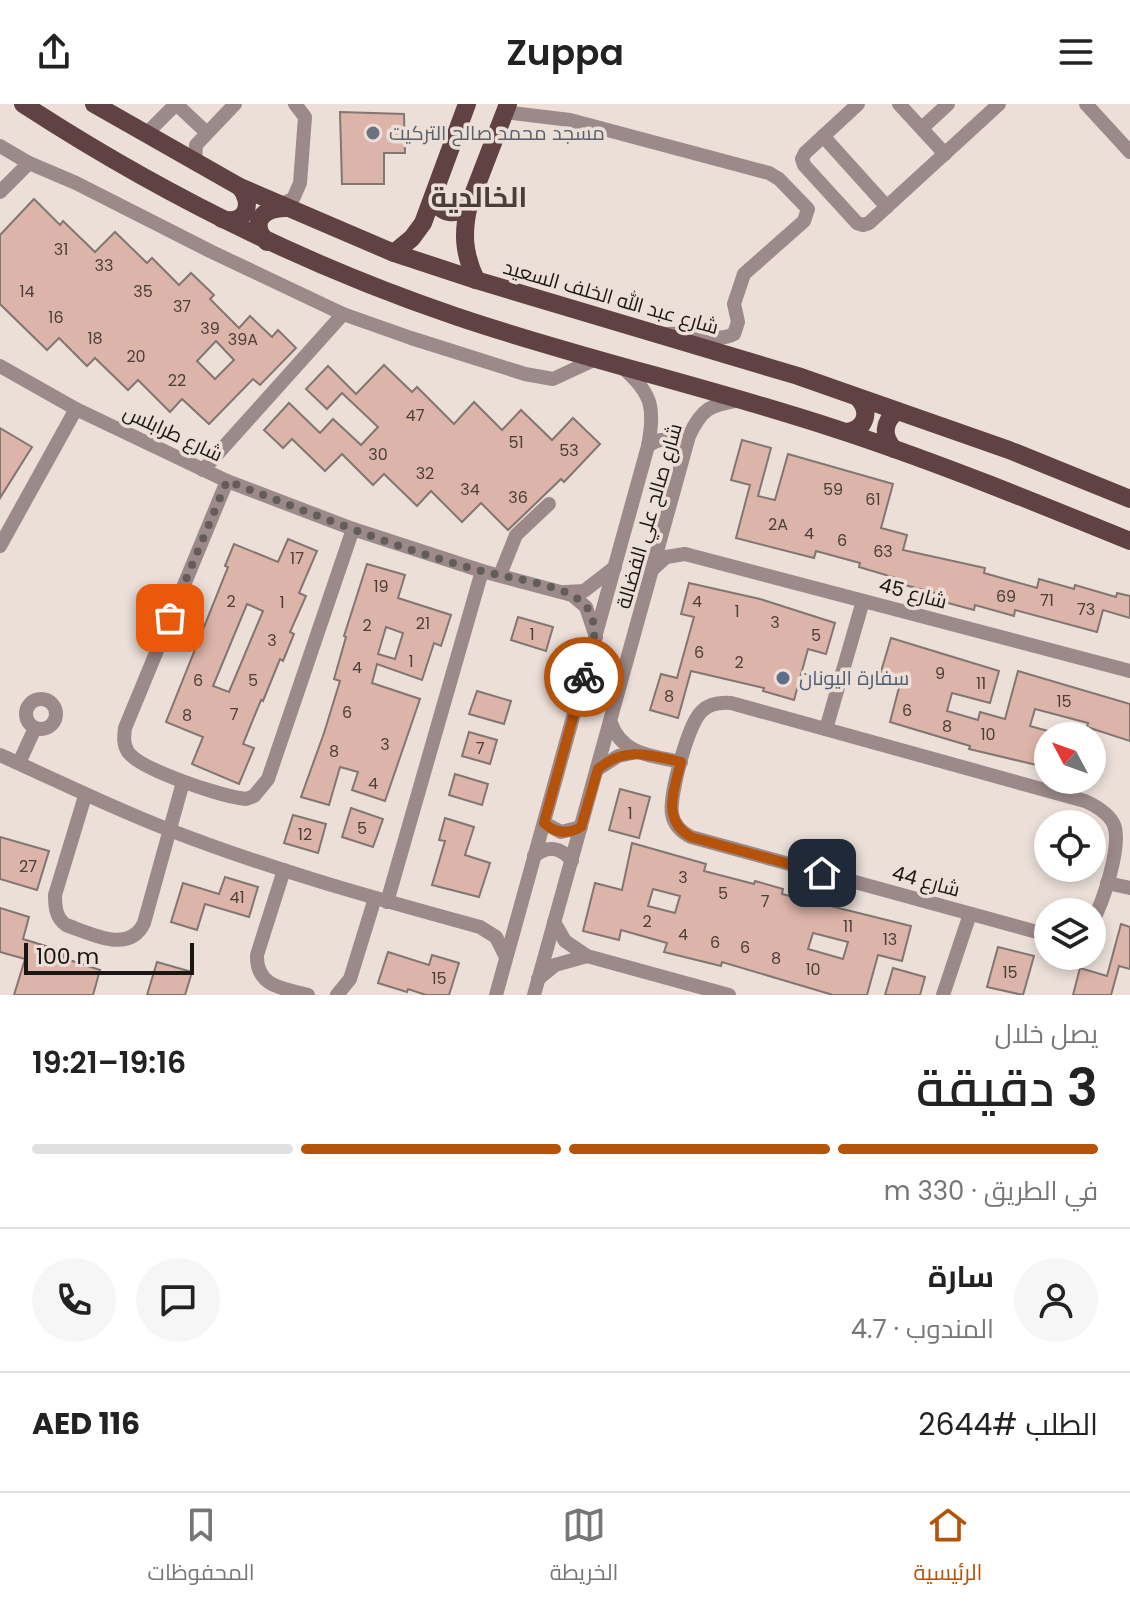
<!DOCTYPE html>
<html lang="ar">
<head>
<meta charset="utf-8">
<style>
	:root { --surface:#fff; --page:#f6f6f6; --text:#222; --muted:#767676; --line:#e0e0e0; --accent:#b45309 }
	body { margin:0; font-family:Poppins,Cairo,sans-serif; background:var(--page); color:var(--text); direction:rtl; height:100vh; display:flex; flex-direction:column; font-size:30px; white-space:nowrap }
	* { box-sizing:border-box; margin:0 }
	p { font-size:26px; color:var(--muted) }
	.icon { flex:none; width:44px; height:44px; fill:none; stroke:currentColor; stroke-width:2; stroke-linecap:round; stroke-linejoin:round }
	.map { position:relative; height:891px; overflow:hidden; direction:ltr }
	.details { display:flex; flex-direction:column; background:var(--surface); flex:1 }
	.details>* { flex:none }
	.needle { width:52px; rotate:311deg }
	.buttons { position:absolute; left:1034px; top:618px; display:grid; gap:16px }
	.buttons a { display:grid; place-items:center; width:72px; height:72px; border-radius:50%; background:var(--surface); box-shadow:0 4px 12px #0003; font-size:40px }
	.scale { position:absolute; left:24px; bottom:20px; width:170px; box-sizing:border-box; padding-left:8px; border:4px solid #1a1613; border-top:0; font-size:22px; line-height:28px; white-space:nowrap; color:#1a1613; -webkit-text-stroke:6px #ebdfd8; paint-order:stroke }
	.pin { position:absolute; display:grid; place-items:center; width:68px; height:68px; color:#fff; margin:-34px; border-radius:16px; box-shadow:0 4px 12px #0006 }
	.courier { position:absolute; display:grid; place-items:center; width:80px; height:80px; margin:-40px; border:6px solid #b45309; border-radius:50%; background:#fff; color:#222; box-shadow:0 2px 10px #0007 }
	.overview em { font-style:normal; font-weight:600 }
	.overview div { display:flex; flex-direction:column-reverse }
	.overview { display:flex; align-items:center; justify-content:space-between; height:136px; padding:0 32px }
	h1 { font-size:52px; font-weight:600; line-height:60px }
	.bar { display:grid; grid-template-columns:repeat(4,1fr); gap:12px 8px; align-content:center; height:96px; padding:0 32px }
	.bar i { height:10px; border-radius:6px; background:var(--line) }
	.bar .active { background:var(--accent) }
	.bar p { grid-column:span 4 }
	.line { display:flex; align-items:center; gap:20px; padding:0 32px; border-top:2px solid var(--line) }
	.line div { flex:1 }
	.round { display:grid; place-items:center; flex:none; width:84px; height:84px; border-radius:42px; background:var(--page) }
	header { display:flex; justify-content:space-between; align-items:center; height:104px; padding:0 32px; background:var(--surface); font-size:36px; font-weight:600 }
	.tab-bar { display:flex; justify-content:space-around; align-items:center; height:112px; border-top:2px solid var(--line); background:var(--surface); font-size:22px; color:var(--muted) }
	.tab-bar a { display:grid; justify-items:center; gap:4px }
	.tab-bar .active { color:var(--accent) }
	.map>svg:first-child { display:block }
</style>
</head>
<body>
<header><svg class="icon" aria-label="menu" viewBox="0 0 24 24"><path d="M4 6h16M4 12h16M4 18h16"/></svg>Zuppa<svg class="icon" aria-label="share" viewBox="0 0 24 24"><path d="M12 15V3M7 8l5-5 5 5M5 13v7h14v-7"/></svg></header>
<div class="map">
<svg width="1130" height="891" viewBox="0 0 1130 891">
	<rect width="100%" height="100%" fill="#ebdfd8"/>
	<!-- building -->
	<g fill="#ddb4a9" stroke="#827672" stroke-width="2" fill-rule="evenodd">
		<path d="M340,8L404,10L405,49H384V80H342Z"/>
		<path d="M34,95L60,121L63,117L95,148L115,128L147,159L152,154L179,181L191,169L214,191L210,195L239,224L250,212L272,233L278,226L296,244L260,281L253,275L209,320L182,295L170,308L138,276L128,286L95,254L87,262L59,234L47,246L0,200V131ZM216,237L234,256L215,275L197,257Z"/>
		<path d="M384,261L412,288L417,283L454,320L474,298L502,326L521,306L552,336L573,314L600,340L564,378L561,375L508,426L481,399L462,418L431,387L417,402L384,370L373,381L342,350L325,367L292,335L283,344L264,326L289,299L320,329L333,315L361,341L378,323L342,289L327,305L306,285L328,262L356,290Z"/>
		<path d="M0,324L32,343L0,394Z"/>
		<path d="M742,336L771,344L758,392L775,396L788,350L893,380L881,424L907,431L903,446L985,464L984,469L1037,484L1039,475L1074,485L1075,481L1116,493L1117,489L1130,492V514L1103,506L1097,528L1015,506L1014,512L975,501L974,506L937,496L939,490L901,480L903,476L859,463L860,459L816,447L814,454L736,434L750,381L731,376Z"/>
		<path d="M288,435L317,447L299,489L306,492L290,528L294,530L283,557L280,555L263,597L261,596L243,640L254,644L239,680L192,660L203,633L166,618L228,463L225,462L234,440L278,458ZM247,500L263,507L229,588L213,582Z"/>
		<path d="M367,460L405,471L398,494L451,511L441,542L434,539L422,576L377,560L372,579L420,595L385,697L352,686L358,668L340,663L329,701L301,693L324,629L340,577L334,575L346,533L344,532ZM386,523L403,529L395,555L378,550Z"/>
		<path d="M689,479L760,495L835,519L826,550L808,545L794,596L763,587L764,584L691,567L678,614L650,606L661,570L677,574L694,513L681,510Z"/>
		<path d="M518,513L553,523L546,547L511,536Z"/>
		<path d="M891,534L999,567L990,599L952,589L947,607L978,616L980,608L1005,615L1018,567L1130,600V637L1087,623L1088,619L1035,605L1030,622L1048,627V652L1045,663L969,645L970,642L890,618L901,576L880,571Z"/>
		<path d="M477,587L511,597L504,620L469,610Z"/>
		<path d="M469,628L497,636L490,660L462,652Z"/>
		<path d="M455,670L488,680L482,701L449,691Z"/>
		<path d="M620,685L650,693L639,734L609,726Z"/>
		<path d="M351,704L383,715L373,743L342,733Z"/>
		<path d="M293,711L326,720L318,749L284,739Z"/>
		<path d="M445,714L474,723L465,751L490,759L479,793L432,781L445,737L439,736Z"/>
		<path d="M0,733L49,747L37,786L0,775Z"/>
		<path d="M632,739L706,760L704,767L754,780L755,777L783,785L782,790L911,822L902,857L878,851L867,891H833L722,858L721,862L664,848L667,839L621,826L619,836L583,827L595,779L622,786ZM653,785L680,792L675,809L648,802ZM813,829L848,838L843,855L808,845Z"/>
		<path d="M225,773L258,783L249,813L205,800L197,826L171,818L183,779L219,790Z"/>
		<path d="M0,804L29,813L23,835L65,848L63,854L100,866L93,891H14L25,855L0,848Z"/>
		<path d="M1121,820L1130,823V865L1119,862L1111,891H1073L1080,864L1107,872Z"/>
		<path d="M998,843L1034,852L1023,891L987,883Z"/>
		<path d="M388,848L429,861L432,851L459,859L449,891H426L408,885L407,888L378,879Z"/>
		<path d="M157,858L192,868L185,891H147Z"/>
		<path d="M893,864L925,873L920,891H885Z"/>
	</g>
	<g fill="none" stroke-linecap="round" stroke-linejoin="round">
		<!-- minor -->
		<g stroke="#9c898a" stroke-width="14">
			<path d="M176,0L206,28"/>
			<path d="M858,0L805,49L802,55L804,61L857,119L863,121L869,119L999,0"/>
			<path d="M899,0L945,50"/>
			<path d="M1086,0L1130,48"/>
			<path d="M504,8L570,16L769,69L779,75L808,105L804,117L744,170L734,200L738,218L734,230C715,240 688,227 667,230"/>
			<path d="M922,24L948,0"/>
			<path d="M146,30L176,0"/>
			<path d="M823,32L887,103"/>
			<path d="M0,42L29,59L76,79L212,148L343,210L411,234L525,270L553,275L596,255"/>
			<path d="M195,58L196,41L235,0"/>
			<path d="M0,88L29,59"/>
			<path d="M279,101L293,95L300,79L305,13L295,0"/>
			<path d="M0,262L76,305L227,377L353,425L482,467L572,491L586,503L596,533"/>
			<path d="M648,342C661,332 675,334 684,348"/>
			<path d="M203,366L343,210"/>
			<path d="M227,377L125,624C124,633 123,640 128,648C141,666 223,693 246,695L254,692L268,675L353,425"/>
			<path d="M0,442L76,305"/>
			<path d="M654,464L666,453L685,450L1130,567"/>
			<path d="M500,471L516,431L549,400"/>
			<path d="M565,488L584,487L615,463"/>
			<circle cx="41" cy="610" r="15"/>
			<path d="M611,619C622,651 653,652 681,658"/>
			<path d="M826,625L863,497"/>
			<path d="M0,651C56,676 110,703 167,725C269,765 374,794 480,823L496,833L506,853"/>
			<path d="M19,659L35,624"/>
			<path d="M598,665L618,652L637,648"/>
			<path d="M85,692L55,791C55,803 56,814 66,821C90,829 129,851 144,819L183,678"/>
			<path d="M544,719L561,728L581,723"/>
			<path d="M534,752C548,741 561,743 572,757"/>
			<path d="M284,766L257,851C256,883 283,884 308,891"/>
			<path d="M1107,779L1130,784"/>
			<path d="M387,798L482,467"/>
			<path d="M554,818L565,837L587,852L729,891"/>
			<path d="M1048,831L691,733C681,728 674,721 672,710C669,692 688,619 702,607C710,599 720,598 731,599L1085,697C1096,702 1109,709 1114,721C1122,741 1103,799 1092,818"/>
			<path d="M538,875L555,861L587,852"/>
			<path d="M337,891L350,875L375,794"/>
			<path d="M496,891L648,342C655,306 653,290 624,265"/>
			<path d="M534,891L689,332C702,304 710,301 740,296"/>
			<path d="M943,891L970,810"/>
		</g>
		<!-- major -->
		<g stroke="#614244" stroke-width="18">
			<path d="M23,0C158,88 302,160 455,212C584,256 719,285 848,329C944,361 1037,399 1130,437"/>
			<path d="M94,0L240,83L394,149L476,176L798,272L1009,346L1130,395"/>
			<path d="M433,94C441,110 455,113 469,101"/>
			<path d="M222,115C246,121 254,100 240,83"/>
			<path d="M267,138C248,118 264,103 287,104"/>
			<path d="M394,149L412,134L423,119L467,0"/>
			<path d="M476,176C464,150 462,130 469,101L508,0"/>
			<path d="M847,328C865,325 871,309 859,295"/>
			<path d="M894,345C882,333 883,318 897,307"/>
		</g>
	</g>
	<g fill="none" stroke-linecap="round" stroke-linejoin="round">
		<!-- done -->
		<path stroke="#635c58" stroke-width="8" stroke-dasharray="0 14.4" d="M170,514L227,377C315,410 403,448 494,470C518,475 571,483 586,502C602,525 591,549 584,573"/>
		<!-- route -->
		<path stroke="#b45309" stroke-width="10" d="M584,573L544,719C555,729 567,731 581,723L598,665C624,642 650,651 681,658C674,685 661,716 691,733L822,769"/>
	</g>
	<!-- markers -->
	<circle fill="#6b7280" stroke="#ebdfd8" stroke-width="3" cx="373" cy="29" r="8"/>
	<circle fill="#5c6f8a" stroke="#ebdfd8" stroke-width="3" cx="783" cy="574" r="8"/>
	<g text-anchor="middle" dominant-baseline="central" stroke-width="7" stroke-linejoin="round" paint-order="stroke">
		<!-- number labels -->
		<g font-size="16" fill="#4b3e38">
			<text x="61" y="145">31</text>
			<text x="104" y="161">33</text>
			<text x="27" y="187">14</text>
			<text x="143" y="187">35</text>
			<text x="182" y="202">37</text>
			<text x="56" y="213">16</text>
			<text x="210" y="224">39</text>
			<text x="95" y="234">18</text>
			<text x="243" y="235">39A</text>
			<text x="136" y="252">20</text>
			<text x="177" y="276">22</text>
			<text x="415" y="311">47</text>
			<text x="516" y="338">51</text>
			<text x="569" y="346">53</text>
			<text x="378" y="350">30</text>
			<text x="425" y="369">32</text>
			<text x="470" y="385">34</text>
			<text x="833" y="385">59</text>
			<text x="518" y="393">36</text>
			<text x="873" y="395">61</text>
			<text x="778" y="420">2A</text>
			<text x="809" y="429">4</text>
			<text x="842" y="436">6</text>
			<text x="883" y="447">63</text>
			<text x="297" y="454">17</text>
			<text x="381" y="482">19</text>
			<text x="1006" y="492">69</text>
			<text x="1047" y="496">71</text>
			<text x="231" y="497">2</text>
			<text x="697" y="497">4</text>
			<text x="282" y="498">1</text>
			<text x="1086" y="505">73</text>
			<text x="737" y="507">1</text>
			<text x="775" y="518">3</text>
			<text x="423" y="519">21</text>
			<text x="367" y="521">2</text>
			<text x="532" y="530">1</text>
			<text x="816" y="531">5</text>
			<text x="272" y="536">3</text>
			<text x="699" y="548">6</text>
			<text x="411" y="557">1</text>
			<text x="739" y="558">2</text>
			<text x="357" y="563">4</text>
			<text x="940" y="569">9</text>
			<text x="198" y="576">6</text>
			<text x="253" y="576">5</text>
			<text x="981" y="579">11</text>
			<text x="669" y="592">8</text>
			<text x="1064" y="597">15</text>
			<text x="907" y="606">6</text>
			<text x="347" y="608">6</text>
			<text x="234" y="610">7</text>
			<text x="187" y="611">8</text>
			<text x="947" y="622">8</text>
			<text x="988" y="630">10</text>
			<text x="385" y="640">3</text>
			<text x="480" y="644">7</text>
			<text x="334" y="647">8</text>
			<text x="373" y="679">4</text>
			<text x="630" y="709">1</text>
			<text x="362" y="724">5</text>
			<text x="305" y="730">12</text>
			<text x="28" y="762">27</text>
			<text x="683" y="773">3</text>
			<text x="723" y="789">5</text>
			<text x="237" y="793">41</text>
			<text x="765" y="797">7</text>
			<text x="647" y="817">2</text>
			<text x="848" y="822">11</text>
			<text x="683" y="830">4</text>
			<text x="890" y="835">13</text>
			<text x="715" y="838">6</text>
			<text x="745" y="843">6</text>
			<text x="776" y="854">8</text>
			<text x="813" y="865">10</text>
			<text x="1010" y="868">15</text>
			<text x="439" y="874">15</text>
		</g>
		<!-- worship labels -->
		<g font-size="20" fill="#5b616d" stroke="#ebdfd8" text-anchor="start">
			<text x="389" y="29">مسجد محمد صالح التركيت</text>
		</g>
		<!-- street labels -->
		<g font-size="20" fill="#1a1613" stroke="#ebdfd8">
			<text transform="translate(611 193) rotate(16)">شارع عبد الله الخلف السعيد</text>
			<text transform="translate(173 329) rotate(25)">شارع طرابلس</text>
			<text transform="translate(649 412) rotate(-74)">شارع صالح علي الفضالة</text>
			<text transform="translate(913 489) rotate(15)">شارع 45</text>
			<text transform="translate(926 777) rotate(15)">شارع 44</text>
		</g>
		<!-- service labels -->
		<g font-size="20" fill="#4e5e75" stroke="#ebdfd8" text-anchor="start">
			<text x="799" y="574">سفارة اليونان</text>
		</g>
		<!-- district labels -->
		<g font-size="28" font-weight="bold" fill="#483f39" stroke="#ebdfd8">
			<text x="479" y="93">الخالدية</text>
		</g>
	</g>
</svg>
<div class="buttons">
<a><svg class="needle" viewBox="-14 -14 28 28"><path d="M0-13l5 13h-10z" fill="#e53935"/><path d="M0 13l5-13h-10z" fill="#767676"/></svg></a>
<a><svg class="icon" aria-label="locate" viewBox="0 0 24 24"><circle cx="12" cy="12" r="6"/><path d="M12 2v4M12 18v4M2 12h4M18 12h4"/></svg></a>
<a><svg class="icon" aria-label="layers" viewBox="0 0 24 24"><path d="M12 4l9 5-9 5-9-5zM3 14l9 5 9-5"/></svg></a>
</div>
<div class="scale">100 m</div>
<div class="pin" style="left:170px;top:514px;background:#ea580c"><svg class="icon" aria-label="bag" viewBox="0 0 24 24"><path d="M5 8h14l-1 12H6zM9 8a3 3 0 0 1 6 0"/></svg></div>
<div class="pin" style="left:822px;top:769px;background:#1f2937"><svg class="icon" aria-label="home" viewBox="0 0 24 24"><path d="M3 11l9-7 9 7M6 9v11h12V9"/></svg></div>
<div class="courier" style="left:584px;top:573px"><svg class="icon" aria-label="bike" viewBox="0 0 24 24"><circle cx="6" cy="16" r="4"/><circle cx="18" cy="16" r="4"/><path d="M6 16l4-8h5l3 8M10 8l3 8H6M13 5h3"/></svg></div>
</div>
<section class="details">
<div class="overview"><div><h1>3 دقيقة</h1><p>يصل خلال</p></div><em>19:16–19:21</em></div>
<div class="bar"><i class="active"></i><i class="active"></i><i class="active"></i><i></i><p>في الطريق · 330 m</p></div>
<div class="line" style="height:144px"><a class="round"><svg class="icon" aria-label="person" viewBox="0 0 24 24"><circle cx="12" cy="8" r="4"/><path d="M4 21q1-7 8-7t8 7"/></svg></a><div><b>سارة</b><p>المندوب · 4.7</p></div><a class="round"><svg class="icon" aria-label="chat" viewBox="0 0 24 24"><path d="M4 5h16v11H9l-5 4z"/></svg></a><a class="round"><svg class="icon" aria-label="phone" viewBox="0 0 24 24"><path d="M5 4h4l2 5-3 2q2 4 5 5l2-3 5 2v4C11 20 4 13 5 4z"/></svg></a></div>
<div class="line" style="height:104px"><div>الطلب #2644</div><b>AED 116</b></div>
</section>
<nav class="tab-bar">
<a class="active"><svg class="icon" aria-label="home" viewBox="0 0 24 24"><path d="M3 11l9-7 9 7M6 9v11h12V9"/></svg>الرئيسية</a>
<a><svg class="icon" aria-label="map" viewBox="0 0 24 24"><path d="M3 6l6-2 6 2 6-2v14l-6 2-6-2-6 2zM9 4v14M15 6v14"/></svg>الخريطة</a>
<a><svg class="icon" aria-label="saved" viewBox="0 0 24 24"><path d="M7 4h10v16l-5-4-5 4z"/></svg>المحفوظات</a>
</nav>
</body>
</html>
